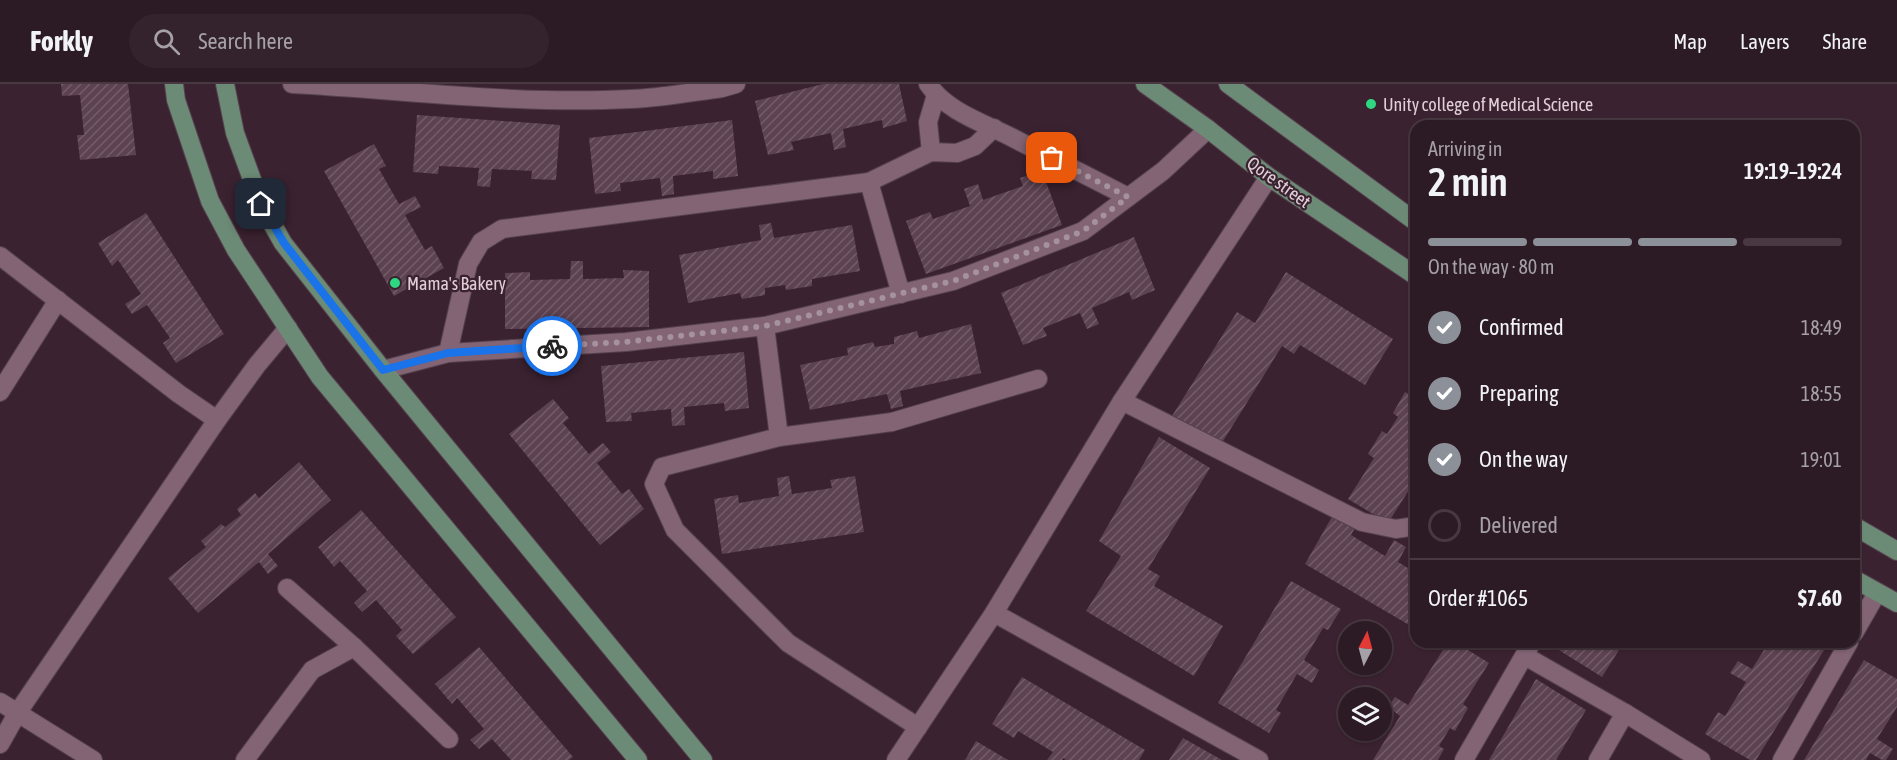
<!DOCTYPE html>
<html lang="en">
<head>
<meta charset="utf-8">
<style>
	:root { --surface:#2c1a24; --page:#34232c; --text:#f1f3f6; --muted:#a6a1a6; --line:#483841; --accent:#8c9099 }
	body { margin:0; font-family:"Asap Condensed",sans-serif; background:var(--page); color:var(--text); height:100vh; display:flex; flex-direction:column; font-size:22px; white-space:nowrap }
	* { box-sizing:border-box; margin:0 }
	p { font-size:20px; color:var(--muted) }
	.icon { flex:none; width:33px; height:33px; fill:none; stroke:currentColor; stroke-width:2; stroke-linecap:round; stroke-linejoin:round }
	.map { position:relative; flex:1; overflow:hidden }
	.drawer { position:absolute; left:1410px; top:36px; width:450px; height:528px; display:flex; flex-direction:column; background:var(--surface); border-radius:18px; box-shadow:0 2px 4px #0004,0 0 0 2px var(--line) }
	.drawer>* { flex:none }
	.needle { width:39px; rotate:6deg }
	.buttons { position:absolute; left:1338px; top:537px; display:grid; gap:12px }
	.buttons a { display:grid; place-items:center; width:54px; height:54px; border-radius:50%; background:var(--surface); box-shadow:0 2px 4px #0004,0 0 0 2px var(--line); font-size:30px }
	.pin { position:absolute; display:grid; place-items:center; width:51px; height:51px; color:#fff; margin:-26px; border-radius:12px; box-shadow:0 3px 9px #0006 }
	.courier { position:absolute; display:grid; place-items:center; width:60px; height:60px; margin:-30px; border:4px solid #1a73e8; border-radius:50%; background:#fff; color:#222; box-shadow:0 2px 8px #0007 }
	.overview em { font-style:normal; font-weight:600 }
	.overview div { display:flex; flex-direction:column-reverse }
	.overview { display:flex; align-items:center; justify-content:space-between; height:102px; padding:0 18px }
	h1 { font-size:39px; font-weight:600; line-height:45px }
	.bar { display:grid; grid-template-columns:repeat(4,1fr); gap:9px 6px; align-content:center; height:72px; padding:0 18px }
	.bar i { height:8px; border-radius:4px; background:var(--line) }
	.bar .current { background:var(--accent) }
	.bar p { grid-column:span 4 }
	.line { display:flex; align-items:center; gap:15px; padding:0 18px; border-top:2px solid var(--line) }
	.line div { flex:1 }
	ol { padding:0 18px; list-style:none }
	li { display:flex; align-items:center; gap:18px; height:66px }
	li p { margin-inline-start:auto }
	li .icon { padding:6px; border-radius:50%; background:var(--accent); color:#fff; stroke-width:4 }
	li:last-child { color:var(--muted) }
	li i { width:33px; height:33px; border:3px solid var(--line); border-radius:50% }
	header { display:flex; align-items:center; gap:36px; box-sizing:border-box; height:84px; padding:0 30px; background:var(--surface); border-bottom:2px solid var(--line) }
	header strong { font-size:28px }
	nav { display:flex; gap:33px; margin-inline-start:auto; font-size:21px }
	.search { width:420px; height:54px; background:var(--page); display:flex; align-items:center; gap:15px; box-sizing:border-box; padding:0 21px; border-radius:33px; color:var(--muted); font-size:22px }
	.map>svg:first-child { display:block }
</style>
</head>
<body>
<header>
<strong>Forkly</strong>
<div class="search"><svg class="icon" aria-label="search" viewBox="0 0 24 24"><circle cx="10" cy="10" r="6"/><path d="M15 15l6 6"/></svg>Search here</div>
<nav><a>Map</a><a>Layers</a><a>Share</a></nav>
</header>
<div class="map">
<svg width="1897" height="676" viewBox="0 0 1897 676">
	<defs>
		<pattern id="building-hatch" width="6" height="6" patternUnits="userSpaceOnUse" patternTransform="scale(1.5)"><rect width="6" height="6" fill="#5d4251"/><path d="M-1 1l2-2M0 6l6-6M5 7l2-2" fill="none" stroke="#745c69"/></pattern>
	</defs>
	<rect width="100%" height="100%" fill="#3b2230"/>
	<!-- building -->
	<g fill="url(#building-hatch)">
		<path d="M61,0H128L136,71L80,76L77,51H84L80,11L62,12Z"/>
		<path d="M823,0H899L907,37L883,44L882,36L843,45L846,63L834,66L831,49L791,58L794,66L768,71L755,17Z"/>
		<path d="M417,31L560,41L556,96L531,95L532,87L492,85L490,103L477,102L479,84L439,82L438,90L413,88Z"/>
		<path d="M732,36L738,92L713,95V87L673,92L674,110L662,112L660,94L620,99L621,107L595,110L589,54Z"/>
		<path d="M374,60L386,82L379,85L399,120L415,112L421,123L405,131L425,166L432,162L444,184L394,212L324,87Z"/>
		<path d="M1042,87L1062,141L926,190L906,137L930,128L933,135L970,122L964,105L978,100L983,116L1023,102L1020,94Z"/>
		<path d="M146,129L224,250L176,279L163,259L170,254L147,221L132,230L125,220L141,210L118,176L112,182L98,159Z"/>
		<path d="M771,139L774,154L852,141L860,187L812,195V202L786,206L785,201L765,204V211L742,215L740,209L688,219L679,171L761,156L759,141Z"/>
		<path d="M1134,153L1155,206L1132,216L1129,208L1092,224L1099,240L1087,245L1080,229L1043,244L1047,252L1023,261L1001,209Z"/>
		<path d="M571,177H583V195L624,194L623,186L649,187V243L505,245V189L530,188V196L570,195Z"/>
		<path d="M1286,188L1393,255L1365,301L1300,261L1294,270L1282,262L1220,362L1172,332L1237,228L1255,239Z"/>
		<path d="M971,240L981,289L900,307L903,322L891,325L887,310L810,326L800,281L848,271L847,264L873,258L875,263L894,260V253L917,247L919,254Z"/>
		<path d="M744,268L749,324L725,327L724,319L684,323L685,341L672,342L671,325L631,329L632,337L606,338L601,282Z"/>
		<path d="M1416,303V395L1388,439L1348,415L1374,374L1368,370L1382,347L1387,350L1398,333L1393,329L1405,308L1411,311Z"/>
		<path d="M553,315L569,334L563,339L589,370L603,359L611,368L597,379L622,410L629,405L644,425L600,461L509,350Z"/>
		<path d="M1159,353L1210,384L1148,485L1160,492L1154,502L1223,542L1194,592L1086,527L1121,472L1099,457Z"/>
		<path d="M299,378L331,416L268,470L278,482L268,490L259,478L198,529L168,494L206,463L201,457L221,440L225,443L241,431L237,425L255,409L259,414Z"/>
		<path d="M789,392L792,410L832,404L830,396L855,392L864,448L722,470L714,415L738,411L739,419L779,412L777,394Z"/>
		<path d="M361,426L456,533L413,570L396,552L402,546L376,516L362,528L354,519L367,507L340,477L334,483L318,463Z"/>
		<path d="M1333,431L1355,444L1351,451L1385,472L1394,456L1406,463L1398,478L1416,489V545L1305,480Z"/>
		<path d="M1291,497L1341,525L1328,546L1323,544L1304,576L1319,586L1312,599L1297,590L1276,626L1281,629L1269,649L1218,619Z"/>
		<path d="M1448,558H1455L1489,579L1463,620L1468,624L1455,647L1450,644L1439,662L1444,665L1438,676H1373L1400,632L1388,623L1395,613L1408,621Z"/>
		<path d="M1557,558H1624L1602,593L1554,563Z"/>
		<path d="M1769,558H1829L1756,676H1750L1705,650L1718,628L1725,632L1746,598L1730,589L1738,577L1752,585Z"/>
		<path d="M479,563L573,673L569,676H511L492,655L479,665L470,656L484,645L457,614L452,620L435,600Z"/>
		<path d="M1864,576L1897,595V623L1877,655L1893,665L1886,676H1882L1870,669L1866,676H1804Z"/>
		<path d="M1022,593L1145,666L1139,676H1066L1063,674L1062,676H1047L1053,668L1018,647L1014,654L992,640Z"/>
		<path d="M1536,595L1586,626L1556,676H1489Z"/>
		<path d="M1183,654L1222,676H1169Z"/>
		<path d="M976,657L1008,676H965Z"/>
	</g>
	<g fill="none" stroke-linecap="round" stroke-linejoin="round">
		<!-- minor casing -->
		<g stroke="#56414e" stroke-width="20">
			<g id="minor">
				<path d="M292,0C405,6 518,21 631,15C661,14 692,8 722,4L736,0"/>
				<path d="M928,0C947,28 984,39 1013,54C1051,74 1090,93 1128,113"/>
				<path d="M931,68L928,38L936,11"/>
				<path d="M869,98L901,210"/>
				<path d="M0,172L179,310L217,336"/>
				<path d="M765,242L779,353"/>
				<path d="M448,269L468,180L481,158L502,145L869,98L931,68L957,69L975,62L994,44"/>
				<path d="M383,286L448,269L626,258L765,242L953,197L1083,147L1163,87L1208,45"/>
				<path d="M0,308L58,216"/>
				<path d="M1122,317L1362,438L1396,445L1416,442"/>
				<path d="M287,504L354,563L449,655"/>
				<path d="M994,529L1259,676"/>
				<path d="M1854,549L1877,509"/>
				<path d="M1525,572L1625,629L1701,676"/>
				<path d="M0,618L93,676"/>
				<path d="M918,643L788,559L675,446L654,400L662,383L779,353L892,338L1038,295"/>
				<path d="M0,660L18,628L217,336L257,281L288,244"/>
				<path d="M245,676L312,586L354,563"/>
				<path d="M896,676L994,529L1122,317L1269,93"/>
				<path d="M1464,676L1532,558"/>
				<path d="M1598,676L1625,629"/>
				<path d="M1782,676L1849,558"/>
			</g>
		</g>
		<!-- major casing -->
		<g stroke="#56414e" stroke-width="20">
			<g id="major">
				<path d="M174,0L176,16L210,117L236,166L320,293L638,676"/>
				<path d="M225,0L235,49L261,120L283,159L383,286L703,676"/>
				<path d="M1145,0L1208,45L1269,93L1416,192"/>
				<path d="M1228,0L1416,138"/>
				<path d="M1854,442L1897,467"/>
				<path d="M1854,495L1897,519"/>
			</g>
		</g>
		<!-- minor -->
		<use href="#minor" stroke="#826474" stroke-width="18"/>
		<!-- major -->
		<use href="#major" stroke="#6c8b76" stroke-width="18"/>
	</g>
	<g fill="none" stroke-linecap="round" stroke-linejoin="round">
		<!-- done -->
		<path stroke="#a6929d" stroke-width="6" stroke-dasharray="0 10.8" d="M552,262L626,258L765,242L953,197L1083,147L1128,113L1052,74"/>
		<!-- route -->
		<path stroke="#1a73e8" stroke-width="8" d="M261,120L284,159L383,286L448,269L552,262"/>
	</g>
	<!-- markers -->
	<g fill="#2ed883" stroke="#3b2230" stroke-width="2">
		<circle cx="1371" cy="20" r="6"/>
		<circle cx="395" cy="199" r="6"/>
	</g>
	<g text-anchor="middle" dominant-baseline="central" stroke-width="4.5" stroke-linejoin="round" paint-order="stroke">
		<!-- poi labels -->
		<g font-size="18" fill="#e0cfd8" stroke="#3b2230" text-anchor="start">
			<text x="1383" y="20">Unity college of Medical Science</text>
			<text x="407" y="199">Mama's Bakery</text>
		</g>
		<!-- street labels -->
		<g font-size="18" fill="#e0cfd8" stroke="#3b2230">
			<text transform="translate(1279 98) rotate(36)">Qore street</text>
		</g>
	</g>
</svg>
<div class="buttons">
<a><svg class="needle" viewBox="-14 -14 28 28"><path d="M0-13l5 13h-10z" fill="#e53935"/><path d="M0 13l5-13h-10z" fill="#a6a1a6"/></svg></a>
<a><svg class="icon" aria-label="layers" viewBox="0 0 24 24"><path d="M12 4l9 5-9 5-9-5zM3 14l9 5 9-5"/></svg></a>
</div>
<div class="pin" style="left:1052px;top:74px;background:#ea580c"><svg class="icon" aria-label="bag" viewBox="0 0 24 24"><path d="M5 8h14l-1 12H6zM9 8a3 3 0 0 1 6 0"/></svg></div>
<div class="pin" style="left:261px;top:120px;background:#1f2937"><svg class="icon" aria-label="home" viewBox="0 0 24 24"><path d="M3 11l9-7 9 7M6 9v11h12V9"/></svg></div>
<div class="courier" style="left:552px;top:262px"><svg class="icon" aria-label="bike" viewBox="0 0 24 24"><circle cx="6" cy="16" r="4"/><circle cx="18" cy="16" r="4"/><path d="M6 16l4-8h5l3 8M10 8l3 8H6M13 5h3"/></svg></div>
<section class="drawer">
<div class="overview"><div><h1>2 min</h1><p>Arriving in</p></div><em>19:19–19:24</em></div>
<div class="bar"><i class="current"></i><i class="current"></i><i class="current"></i><i></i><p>On the way · 80 m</p></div>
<ol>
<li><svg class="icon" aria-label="check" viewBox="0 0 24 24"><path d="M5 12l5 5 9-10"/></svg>Confirmed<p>18:49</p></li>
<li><svg class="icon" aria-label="check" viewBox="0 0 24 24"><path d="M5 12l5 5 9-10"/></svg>Preparing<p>18:55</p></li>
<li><svg class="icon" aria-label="check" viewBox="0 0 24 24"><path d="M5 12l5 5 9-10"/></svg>On the way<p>19:01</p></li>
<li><i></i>Delivered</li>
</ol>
<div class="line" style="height:78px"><div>Order #1065</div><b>$7.60</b></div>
</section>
</div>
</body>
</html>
